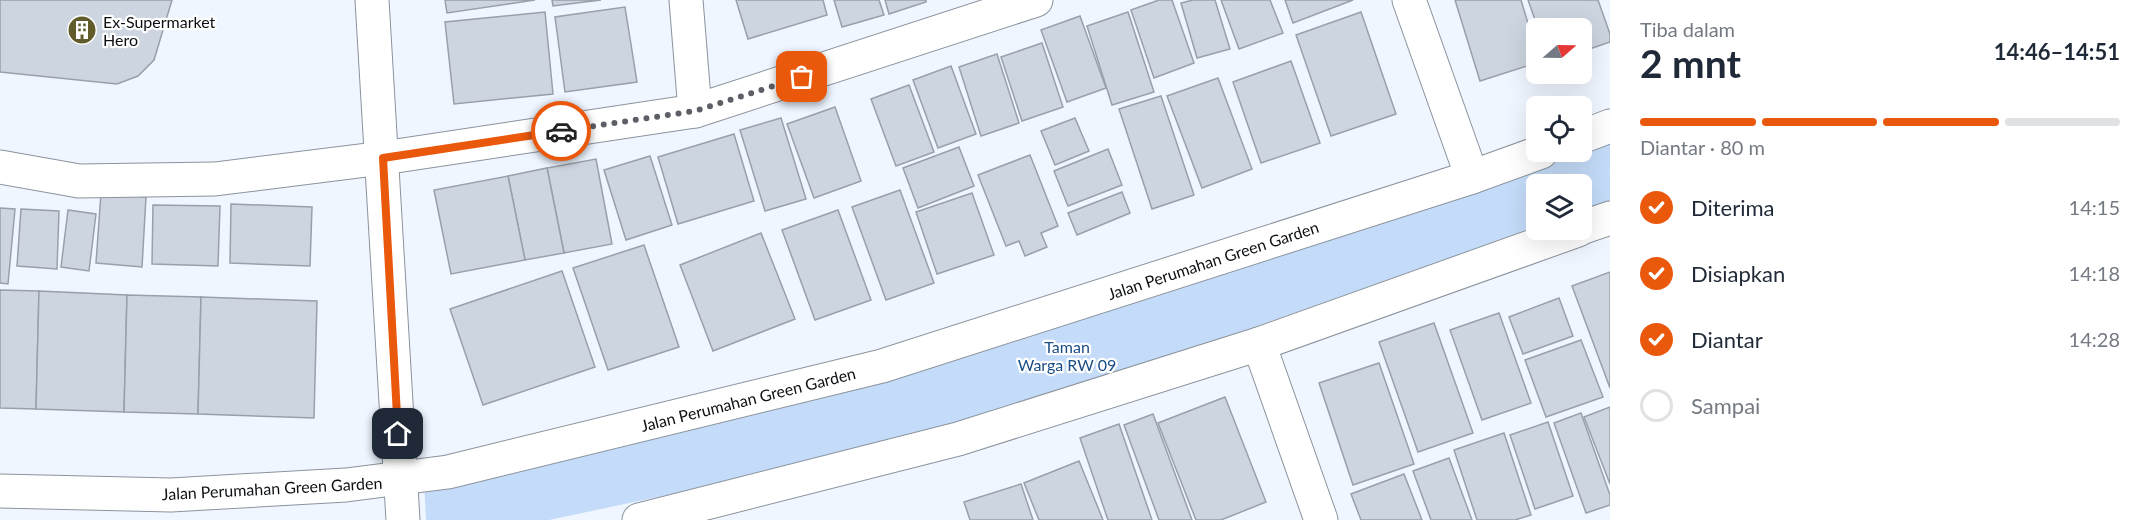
<!DOCTYPE html>
<html lang="id">
<head>
<meta charset="utf-8">
<style>
	:root { --surface:#fff; --page:#f6f6f7; --text:#1f2937; --muted:#747a83; --line:#e0e1e3; --accent:#ea580c }
	body { margin:0; font-family:Lato,sans-serif; background:var(--page); color:var(--text); height:100vh; display:flex; flex-direction:column; font-size:22px; white-space:nowrap }
	* { box-sizing:border-box; margin:0 }
	p { font-size:20px; color:var(--muted) }
	.icon { flex:none; width:33px; height:33px; fill:none; stroke:currentColor; stroke-width:2; stroke-linecap:round; stroke-linejoin:round }
	.map { position:relative; flex:1; overflow:hidden }
	.drawer { display:flex; flex-direction:column; background:var(--surface); width:540px }
	.drawer>* { flex:none }
	.needle { width:39px; rotate:70deg }
	.tools { position:absolute; left:1526px; top:18px; display:grid; gap:12px }
	.tools a { display:grid; place-items:center; width:66px; height:66px; border-radius:9px; background:var(--surface); box-shadow:0 6px 24px #0002; font-size:30px }
	.pin { position:absolute; display:grid; place-items:center; width:51px; height:51px; color:#fff; margin:-26px; border-radius:12px; box-shadow:0 3px 9px #0006 }
	.courier { position:absolute; display:grid; place-items:center; width:60px; height:60px; margin:-30px; border:4px solid #ea580c; border-radius:50%; background:#fff; color:#222; box-shadow:0 2px 8px #0007 }
	.head em { font-style:normal; font-weight:700 }
	.head div { display:flex; flex-direction:column-reverse }
	.head { display:flex; align-items:center; justify-content:space-between; height:102px; padding:0 30px }
	h1 { font-size:39px; font-weight:700; line-height:45px }
	.bar { display:grid; grid-template-columns:repeat(4,1fr); gap:9px 6px; align-content:center; height:72px; padding:0 30px }
	.bar i { height:8px; border-radius:4px; background:var(--line) }
	.bar .on { background:var(--accent) }
	.bar p { grid-column:span 4 }
	ol { padding:0 30px; list-style:none }
	li { display:flex; align-items:center; gap:18px; height:66px }
	li p { margin-inline-start:auto }
	li .icon { padding:6px; border-radius:50%; background:var(--accent); color:#fff; stroke-width:4 }
	li:last-child { color:var(--muted) }
	li i { width:33px; height:33px; border:3px solid var(--line); border-radius:50% }
	main { display:flex; flex:1; min-height:0 }
	.map>svg:first-child { display:block }
</style>
</head>
<body>
<main>
<div class="map">
<svg width="1610" height="520" viewBox="0 0 1610 520">
	<rect width="100%" height="100%" fill="#eff6ff"/>
	<!-- green -->
	<path fill="#c4dcf9" d="M1610,142V201L1581,211V184H1536V227L1086,387L781,471L549,520H426L424,481L1215,272Z"/>
	<!-- building -->
	<g fill="#cdd5e0" stroke="#98a0a9" stroke-width="1.5">
		<path d="M0,0H172L154,60L138,76L117,84L0,72Z"/>
		<path d="M445,0H535L447,13Z"/>
		<path d="M552,0H601L553,6Z"/>
		<path d="M736,0H823L827,15L748,39Z"/>
		<path d="M834,0H879L884,15L842,27Z"/>
		<path d="M885,0H926V2L889,14Z"/>
		<path d="M1159,0H1172L1194,63L1154,78L1131,10Z"/>
		<path d="M1193,0H1215L1230,49L1197,58L1181,3Z"/>
		<path d="M1221,0H1270L1283,33L1239,49Z"/>
		<path d="M1285,0H1353L1293,23Z"/>
		<path d="M1455,0H1521L1536,50V63L1480,81Z"/>
		<path d="M1528,0H1598L1610,34V42L1581,52V28H1538Z"/>
		<path d="M625,7L637,82L565,92L555,17Z"/>
		<path d="M545,12L553,94L454,104L445,22Z"/>
		<path d="M1128,12L1154,92L1112,105L1087,26Z"/>
		<path d="M1361,12L1396,114L1331,136L1296,35Z"/>
		<path d="M1080,16L1106,88L1067,102L1041,30Z"/>
		<path d="M1042,43L1063,107L1022,121L1001,57Z"/>
		<path d="M997,54L1019,123L981,136L959,67Z"/>
		<path d="M1291,61L1320,143L1261,163L1233,82Z"/>
		<path d="M951,66L976,134L938,148L913,80Z"/>
		<path d="M1218,78L1252,169L1202,188L1167,96Z"/>
		<path d="M909,85L934,152L896,166L871,99Z"/>
		<path d="M1161,96L1194,195L1152,209L1119,109Z"/>
		<path d="M835,107L861,181L814,198L787,124Z"/>
		<path d="M781,118L806,199L765,211L740,130Z"/>
		<path d="M1075,118L1089,151L1055,165L1041,131Z"/>
		<path d="M734,134L754,201L678,224L658,157Z"/>
		<path d="M959,147L974,186L918,208L903,168Z"/>
		<path d="M1108,149L1122,185L1068,206L1054,171Z"/>
		<path d="M1030,155L1058,226L1041,233L1047,247L1025,256L1019,241L1006,246L978,175Z"/>
		<path d="M650,156L672,225L626,240L604,170Z"/>
		<path d="M596,159L612,244L564,253L547,168Z"/>
		<path d="M547,168L564,253L525,260L508,176Z"/>
		<path d="M508,176L525,260L451,274L434,190Z"/>
		<path d="M900,190L934,283L886,300L852,207Z"/>
		<path d="M1122,192L1130,213L1077,235L1068,213Z"/>
		<path d="M101,193L146,197L142,267L96,263Z"/>
		<path d="M972,193L994,255L937,274L916,212Z"/>
		<path d="M231,204L312,207L310,266L230,263Z"/>
		<path d="M153,205L220,206L218,266L152,264Z"/>
		<path d="M0,208L15,209L8,284L0,283Z"/>
		<path d="M21,209L59,211L57,269L17,266Z"/>
		<path d="M68,210L96,214L89,271L61,267Z"/>
		<path d="M838,210L871,300L815,320L782,230Z"/>
		<path d="M761,233L795,319L713,351L680,265Z"/>
		<path d="M644,245L679,347L608,370L573,268Z"/>
		<path d="M562,271L595,367L483,405L450,309Z"/>
		<path d="M1610,272V388L1572,286Z"/>
		<path d="M0,290L39,291L36,409L0,408Z"/>
		<path d="M39,291L127,295L124,412L36,409Z"/>
		<path d="M127,295L201,297L198,414L124,412Z"/>
		<path d="M201,297L317,301L314,418L198,414Z"/>
		<path d="M1559,298L1573,336L1523,354L1509,317Z"/>
		<path d="M1499,313L1531,403L1482,420L1450,330Z"/>
		<path d="M1434,323L1473,433L1418,452L1379,342Z"/>
		<path d="M1581,340L1603,397L1546,417L1525,360Z"/>
		<path d="M1379,363L1414,464L1353,485L1319,383Z"/>
		<path d="M1225,397L1266,502L1221,520H1196L1158,423Z"/>
		<path d="M1610,407V484L1584,417Z"/>
		<path d="M1581,413L1610,495V505L1586,513L1554,423Z"/>
		<path d="M1153,414L1192,520H1159L1124,425Z"/>
		<path d="M1548,422L1573,496L1535,509L1510,435Z"/>
		<path d="M1119,424L1152,520H1108L1080,438Z"/>
		<path d="M1504,433L1531,515L1515,520H1477L1454,450Z"/>
		<path d="M1449,458L1472,520H1431L1413,471Z"/>
		<path d="M1079,461L1103,520H1039L1024,483Z"/>
		<path d="M1404,474L1422,520H1361L1351,494Z"/>
		<path d="M1021,484L1033,520H970L964,502Z"/>
	</g>
	<g fill="none" stroke-linecap="round" stroke-linejoin="round">
		<!-- minor casing -->
		<g stroke="#8b939c" stroke-width="35">
			<g id="minor">
				<path d="M372,0L403,520"/>
				<path d="M686,0L695,111"/>
				<path d="M1409,0L1472,177"/>
				<path d="M1581,137L1610,126"/>
				<path d="M0,167L79,181L215,179L383,158L695,111L1036,0"/>
				<path d="M1581,228L1610,218"/>
				<path d="M1259,344L1321,520"/>
				<path d="M0,491L171,495L346,485L448,472L882,366L1472,177L1541,152"/>
				<path d="M639,520L958,439L1259,344L1578,230"/>
			</g>
		</g>
		<!-- minor -->
		<use href="#minor" stroke="#fff" stroke-width="33"/>
	</g>
	<g fill="none" stroke-linecap="round" stroke-linejoin="round">
		<!-- done -->
		<path stroke="#5c6066" stroke-width="6" stroke-dasharray="0 10.8" d="M561,131L695,111L802,77"/>
		<!-- route -->
		<path stroke="#ea580c" stroke-width="8" d="M398,434L383,158L561,131"/>
	</g>
	<!-- icons -->
	<defs>
		<g id="building-disc" transform="scale(1.5)"><circle r="9.5" fill="#615c29" stroke="#fff"/><path d="M-4-6H4V6H1V3H-1V6H-4ZM-2.5-4.3h1.7v1.8h-1.7ZM.8-4.3h1.7v1.8H.8ZM-2.5-1h1.7V.8h-1.7ZM.8-1h1.7V.8H.8Z" fill="#fff"/></g>
	</defs>
	<g fill-rule="evenodd">
		<use href="#building-disc" x="82" y="30"/>
	</g>
	<g text-anchor="middle" dominant-baseline="central" stroke-width="4.5" stroke-linejoin="round" paint-order="stroke">
		<!-- poi labels -->
		<g font-size="16" fill="#0d1013" stroke="#fff" text-anchor="start">
			<text x="103" y="21">Ex-Supermarket<tspan x="103" dy="18">Hero</tspan></text>
		</g>
		<!-- street labels -->
		<g font-size="16" fill="#0d1013" stroke="#fff">
			<text transform="translate(1213 260) rotate(-18)">Jalan Perumahan Green Garden</text>
			<text transform="translate(748 399) rotate(-14)">Jalan Perumahan Green Garden</text>
			<text transform="translate(272 488) rotate(-3)">Jalan Perumahan Green Garden</text>
		</g>
		<!-- park labels -->
		<g font-size="16" fill="#1a4d84" stroke="#fff">
			<text x="1067" y="346">Taman<tspan x="1067" dy="18">Warga RW 09</tspan></text>
		</g>
	</g>
</svg>
<div class="tools">
<a><svg class="needle" viewBox="-14 -14 28 28"><path d="M0-13l5 13h-10z" fill="#e53935"/><path d="M0 13l5-13h-10z" fill="#747a83"/></svg></a>
<a><svg class="icon" aria-label="locate" viewBox="0 0 24 24"><circle cx="12" cy="12" r="6"/><path d="M12 2v4M12 18v4M2 12h4M18 12h4"/></svg></a>
<a><svg class="icon" aria-label="layers" viewBox="0 0 24 24"><path d="M12 4l9 5-9 5-9-5zM3 14l9 5 9-5"/></svg></a>
</div>
<div class="pin" style="left:802px;top:77px;background:#ea580c"><svg class="icon" aria-label="bag" viewBox="0 0 24 24"><path d="M5 8h14l-1 12H6zM9 8a3 3 0 0 1 6 0"/></svg></div>
<div class="pin" style="left:398px;top:434px;background:#1f2937"><svg class="icon" aria-label="home" viewBox="0 0 24 24"><path d="M3 11l9-7 9 7M6 9v11h12V9"/></svg></div>
<div class="courier" style="left:561px;top:131px"><svg class="icon" aria-label="car" viewBox="0 0 24 24"><path d="M5 17H2v-5l4-1 3-4h7l3 4 3 1v5h-3M9 17h6M6 11h13"/><circle cx="7" cy="17" r="2"/><circle cx="17" cy="17" r="2"/></svg></div>
</div>
<section class="drawer">
<div class="head"><div><h1>2 mnt</h1><p>Tiba dalam</p></div><em>14:46–14:51</em></div>
<div class="bar"><i class="on"></i><i class="on"></i><i class="on"></i><i></i><p>Diantar · 80 m</p></div>
<ol>
<li><svg class="icon" aria-label="check" viewBox="0 0 24 24"><path d="M5 12l5 5 9-10"/></svg>Diterima<p>14:15</p></li>
<li><svg class="icon" aria-label="check" viewBox="0 0 24 24"><path d="M5 12l5 5 9-10"/></svg>Disiapkan<p>14:18</p></li>
<li><svg class="icon" aria-label="check" viewBox="0 0 24 24"><path d="M5 12l5 5 9-10"/></svg>Diantar<p>14:28</p></li>
<li><i></i>Sampai</li>
</ol>
</section>
</main>
</body>
</html>
